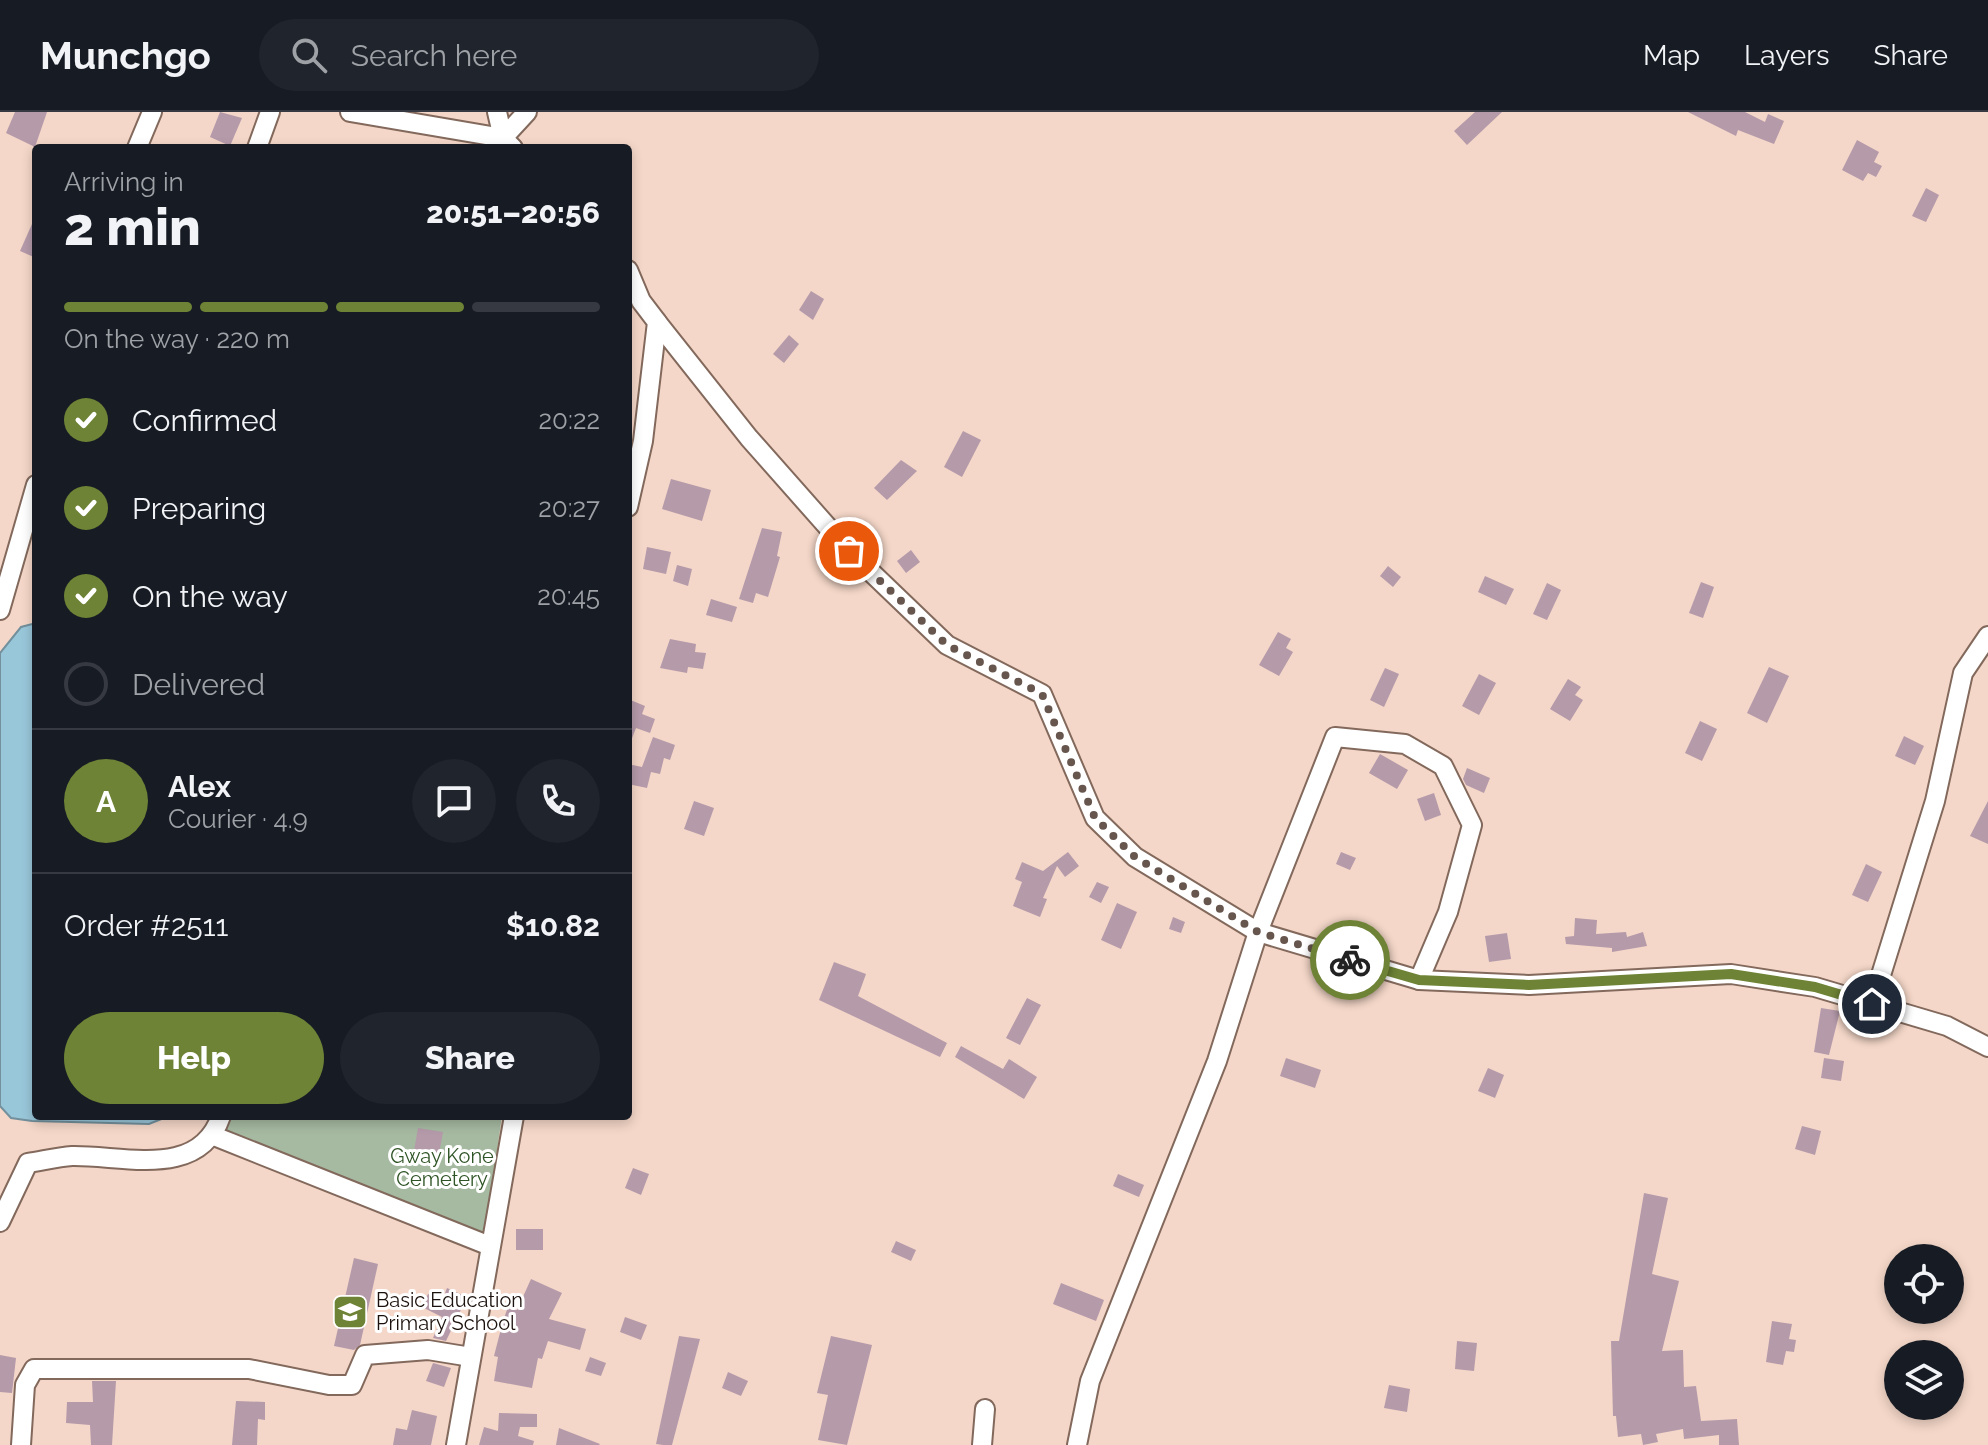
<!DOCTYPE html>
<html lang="en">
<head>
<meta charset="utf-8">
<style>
	:root { --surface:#171b24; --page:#20242c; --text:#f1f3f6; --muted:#9ea1a6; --line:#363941; --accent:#6e8335 }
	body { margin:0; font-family:Raleway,sans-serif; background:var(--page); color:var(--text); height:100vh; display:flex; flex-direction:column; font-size:30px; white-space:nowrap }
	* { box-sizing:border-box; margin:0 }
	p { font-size:26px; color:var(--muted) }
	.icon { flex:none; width:44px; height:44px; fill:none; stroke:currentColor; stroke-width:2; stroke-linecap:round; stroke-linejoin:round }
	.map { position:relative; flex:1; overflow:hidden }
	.details { position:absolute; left:32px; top:32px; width:600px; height:976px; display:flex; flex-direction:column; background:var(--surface); border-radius:8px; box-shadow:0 4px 12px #0003 }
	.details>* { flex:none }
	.tools { position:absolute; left:1884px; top:1132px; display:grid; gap:16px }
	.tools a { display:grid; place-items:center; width:80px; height:80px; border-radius:50%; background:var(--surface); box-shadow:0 4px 12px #0003; font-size:40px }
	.pin { position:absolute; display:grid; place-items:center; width:68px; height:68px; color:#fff; margin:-34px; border:4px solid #fff; border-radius:50%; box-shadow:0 2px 8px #0007 }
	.courier { position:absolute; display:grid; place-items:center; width:80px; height:80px; margin:-40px; border:6px solid #6e8335; border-radius:50%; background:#fff; color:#222; box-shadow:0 2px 10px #0007 }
	.head em { font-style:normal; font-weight:800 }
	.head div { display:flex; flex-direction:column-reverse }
	.head { display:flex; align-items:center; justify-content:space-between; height:136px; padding:0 32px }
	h1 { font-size:52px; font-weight:800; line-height:60px }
	.bar { display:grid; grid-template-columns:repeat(4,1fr); gap:12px 8px; align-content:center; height:96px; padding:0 32px }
	.bar i { height:10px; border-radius:6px; background:var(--line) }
	.bar .active { background:var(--accent) }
	.bar p { grid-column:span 4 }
	.line { display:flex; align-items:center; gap:20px; padding:0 32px; border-top:2px solid var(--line) }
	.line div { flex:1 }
	.round { display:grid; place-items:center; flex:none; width:84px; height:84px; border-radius:42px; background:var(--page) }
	ol { padding:0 32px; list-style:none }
	li { display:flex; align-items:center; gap:24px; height:88px }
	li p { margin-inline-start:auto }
	li .icon { padding:8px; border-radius:50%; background:var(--accent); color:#fff; stroke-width:4 }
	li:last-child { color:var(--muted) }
	li i { width:44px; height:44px; border:4px solid var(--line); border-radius:50% }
	.action { display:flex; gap:16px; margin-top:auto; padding:16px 32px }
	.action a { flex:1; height:92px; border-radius:48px; background:var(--accent); color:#fff; font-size:32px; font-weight:800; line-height:92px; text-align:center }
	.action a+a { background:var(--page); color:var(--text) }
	header { display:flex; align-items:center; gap:48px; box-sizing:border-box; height:112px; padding:0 40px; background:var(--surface); border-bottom:2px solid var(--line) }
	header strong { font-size:38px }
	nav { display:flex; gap:44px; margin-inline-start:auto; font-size:28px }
	.search { width:560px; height:72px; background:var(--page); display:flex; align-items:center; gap:20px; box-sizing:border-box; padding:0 28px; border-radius:44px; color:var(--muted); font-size:30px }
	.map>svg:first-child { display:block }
</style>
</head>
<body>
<header>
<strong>Munchgo</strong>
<div class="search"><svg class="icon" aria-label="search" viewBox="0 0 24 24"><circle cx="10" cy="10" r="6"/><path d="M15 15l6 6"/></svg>Search here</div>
<nav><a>Map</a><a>Layers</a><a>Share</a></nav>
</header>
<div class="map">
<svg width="1988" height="1333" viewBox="0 0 1988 1333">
	<rect width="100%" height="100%" fill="#f4d7c8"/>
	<!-- green -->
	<path fill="#a6b9a1" d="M227,1004H502L484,1127L222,1022Z"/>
	<!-- water -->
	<path fill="#99c7da" stroke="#73909c" stroke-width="2" d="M36,511V1004H169L149,1012L32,1009L11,1006L0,994V541L21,515Z"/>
	<!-- building -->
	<g fill="#b59aaa">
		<path d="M15,0H47L35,35L6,21Z"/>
		<path d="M220,0L242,6L230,34L210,25Z"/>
		<path d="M1475,0H1502L1467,33L1454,19Z"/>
		<path d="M1688,0H1745L1765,10L1768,2L1784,9L1774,32L1738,18L1736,24Z"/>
		<path d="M1857,28L1879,40L1874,50L1882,54L1876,65L1868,61L1863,69L1842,58Z"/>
		<path d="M1926,76L1939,83L1926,110L1912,104Z"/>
		<path d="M36,103V146L20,139Z"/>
		<path d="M811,179L824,187L813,208L799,198Z"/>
		<path d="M789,223L799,232L784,251L773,242Z"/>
		<path d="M963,319L981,328L962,365L944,355Z"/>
		<path d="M901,348L917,359L887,388L874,376Z"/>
		<path d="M671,367L711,378L702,409L662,397Z"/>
		<path d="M762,416L782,420L777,444L780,445L768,485L756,481L753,491L739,487Z"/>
		<path d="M647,435L671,440L666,462L643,457Z"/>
		<path d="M911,438L920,450L906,461L897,449Z"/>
		<path d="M677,453L692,457L688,474L673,469Z"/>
		<path d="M1388,454L1401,465L1393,475L1380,464Z"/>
		<path d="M1485,464L1514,477L1506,493L1478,480Z"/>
		<path d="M1701,470L1714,475L1703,506L1689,501Z"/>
		<path d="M1547,471L1561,478L1547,508L1533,502Z"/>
		<path d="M711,487L737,495L732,510L706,503Z"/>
		<path d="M1278,520L1291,527L1286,536L1293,540L1279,564L1259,553Z"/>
		<path d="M670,527L696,532L695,540L706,541L703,557L688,555L687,561L660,556Z"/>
		<path d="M1769,555L1789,564L1767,611L1747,601Z"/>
		<path d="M1385,556L1399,562L1384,595L1370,588Z"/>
		<path d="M1479,562L1496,571L1479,603L1462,594Z"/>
		<path d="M1568,567L1581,575L1575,583L1583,588L1570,609L1550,597Z"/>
		<path d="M628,587L645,594L642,602L655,607L650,621L636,616L629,634Z"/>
		<path d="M1700,609L1717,617L1702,649L1685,641Z"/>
		<path d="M1904,624L1924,634L1915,653L1895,644Z"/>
		<path d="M653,625L675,633L670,648L664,646L660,662L651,660L647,676L628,672V652L642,655Z"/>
		<path d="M1380,642L1408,658L1397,677L1369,661Z"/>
		<path d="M1467,656L1490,666L1484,681L1466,673L1463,667Z"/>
		<path d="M1434,681L1441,703L1425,709L1417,687Z"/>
		<path d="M694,689L714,696L704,724L684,717Z"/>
		<path d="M1988,689V732L1970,724Z"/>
		<path d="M1068,740L1079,754L1065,765L1057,754L1043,786L1047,787L1040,805L1013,794L1022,770L1015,767L1022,750L1043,759Z"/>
		<path d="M1341,740L1356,746L1350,758L1336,752Z"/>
		<path d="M1866,752L1882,760L1868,790L1852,783Z"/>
		<path d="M1097,770L1109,775L1101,791L1089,785Z"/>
		<path d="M1117,791L1137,800L1121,837L1101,828Z"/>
		<path d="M1173,805L1185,810L1181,821L1169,817Z"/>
		<path d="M1575,806L1597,808L1596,822L1626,820L1627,825L1643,820L1647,834L1612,840V836L1566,832L1565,825L1574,824Z"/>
		<path d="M1507,821L1511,847L1489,850L1485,824Z"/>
		<path d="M834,850L866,862L858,884L947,931L940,945L819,888Z"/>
		<path d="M1027,886L1041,893L1020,933L1006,926Z"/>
		<path d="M1821,896L1840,899L1829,943L1814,940Z"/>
		<path d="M961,934L1003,957L1009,947L1037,965L1024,987L955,945Z"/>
		<path d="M1286,946L1321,958L1315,976L1280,964Z"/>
		<path d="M1824,946L1844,949L1841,969L1821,966Z"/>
		<path d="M1488,956L1504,963L1495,986L1478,979Z"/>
		<path d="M1802,1014L1821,1019L1815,1043L1795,1037Z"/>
		<path d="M418,1016L443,1020L439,1042L414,1039Z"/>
		<path d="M633,1056L649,1062L641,1083L625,1076Z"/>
		<path d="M1118,1062L1144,1073L1139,1085L1113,1074Z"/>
		<path d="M1644,1081L1668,1086L1652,1162L1679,1169L1662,1239L1683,1238L1684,1275L1696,1274L1701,1309L1737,1307L1739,1333H1719V1323L1684,1327L1683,1317L1656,1322L1658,1330L1643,1333L1641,1322L1618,1325L1616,1304H1613L1611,1229H1619Z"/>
		<rect x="516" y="1117" width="27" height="21"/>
		<path d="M896,1129L916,1138L911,1149L891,1140Z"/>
		<path d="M354,1146L378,1152L360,1233L354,1238L334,1234Z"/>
		<path d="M531,1167L562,1181L549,1207L586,1217L580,1238L548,1229L542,1247L538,1246L532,1276L494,1269L498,1245L494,1244L503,1209L508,1195L517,1198Z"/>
		<path d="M1061,1171L1104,1188L1096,1209L1053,1192Z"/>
		<path d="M447,1176L467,1185L446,1229L433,1226L442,1205L422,1195L428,1182L442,1189Z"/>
		<path d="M625,1205L647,1213L641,1228L620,1220Z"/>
		<path d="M1772,1209L1792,1212L1789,1227L1796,1228L1794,1240L1786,1239L1783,1253L1766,1250Z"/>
		<path d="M679,1224L700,1227L672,1333H663L656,1332Z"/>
		<path d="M831,1224L872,1233L847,1333L818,1328L828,1283L817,1281Z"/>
		<path d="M1457,1229L1477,1231L1474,1259L1455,1257Z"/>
		<path d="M0,1243L16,1246L12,1281L0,1280Z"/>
		<path d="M590,1245L606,1251L601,1264L585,1259Z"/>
		<path d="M433,1251L451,1256L444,1275L426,1269Z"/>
		<path d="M728,1260L748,1269L741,1284L722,1276Z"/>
		<path d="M92,1269H116L112,1333H91L90,1313L66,1311L67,1290H93Z"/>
		<path d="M1389,1273L1410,1277L1407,1300L1384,1296Z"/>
		<path d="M236,1289L265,1290V1308L258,1307L257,1333H232Z"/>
		<path d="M412,1298L437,1304L431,1333H393L396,1316L407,1318Z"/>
		<path d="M499,1301L537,1302V1315H520L518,1324L534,1329L533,1333H479L484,1315L498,1319Z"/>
		<path d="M559,1316L600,1332L599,1333H556Z"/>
	</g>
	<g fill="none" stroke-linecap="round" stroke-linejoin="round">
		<!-- minor casing -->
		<g stroke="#82695c" stroke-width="22">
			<g id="minor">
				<path d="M350,0L503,26L527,0"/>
				<path d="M497,0L503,26L513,36"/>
				<path d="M137,36L152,0"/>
				<path d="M257,36L270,0"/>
				<path d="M628,158L641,189L657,210L643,329L628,395"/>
				<path d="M657,210L749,326L849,439L947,533L1042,582L1095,706L1135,745L1258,820L1419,868L1529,873L1731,862L1815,875L1947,914L1988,935"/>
				<path d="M0,498L36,373"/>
				<path d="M1872,892L1935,689L1963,561L1988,524"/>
				<path d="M214,1024L490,1134"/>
				<path d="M0,1110L28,1051C42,1049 57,1045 72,1044C124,1043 199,1068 221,1004"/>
				<path d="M21,1333L25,1273L34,1257H249L329,1273H352L365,1243L428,1238L471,1245"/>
				<path d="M456,1333L514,1004"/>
				<path d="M982,1333L985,1297"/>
				<path d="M1077,1333L1090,1269L1217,949L1258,820L1335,625L1405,632L1443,654L1472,713L1448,800L1419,868"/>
			</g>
		</g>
		<!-- minor -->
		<use href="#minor" stroke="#fff" stroke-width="18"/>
	</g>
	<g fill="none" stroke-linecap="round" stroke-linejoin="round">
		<!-- done -->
		<path stroke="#67564e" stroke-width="8" stroke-dasharray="0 14.4" d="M849,439L947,533L1042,582L1095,706L1135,745L1258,820L1350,848"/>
		<!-- route -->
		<path stroke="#6e8335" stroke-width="10" d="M1350,848L1419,868L1529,873L1731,862L1815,875L1872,892"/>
	</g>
	<!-- icons -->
	<defs>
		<g id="school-square" transform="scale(1.8)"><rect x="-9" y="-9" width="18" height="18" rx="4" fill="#6e8335" stroke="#fff"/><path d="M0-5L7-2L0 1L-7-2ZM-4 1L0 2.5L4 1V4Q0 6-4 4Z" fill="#fff"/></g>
	</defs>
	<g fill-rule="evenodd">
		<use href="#school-square" x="350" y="1200"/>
	</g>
	<g text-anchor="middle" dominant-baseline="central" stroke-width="6" stroke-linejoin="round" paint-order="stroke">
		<!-- park labels -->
		<g font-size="20" fill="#2f5425" stroke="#fff">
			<text x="442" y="1044">Gway Kone<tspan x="442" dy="23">Cemetery</tspan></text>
		</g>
		<!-- poi labels -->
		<g font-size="20" fill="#1b110c" stroke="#fff" text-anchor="start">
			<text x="376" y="1188">Basic Education<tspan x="376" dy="23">Primary School</tspan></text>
		</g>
	</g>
</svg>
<div class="tools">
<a><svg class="icon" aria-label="locate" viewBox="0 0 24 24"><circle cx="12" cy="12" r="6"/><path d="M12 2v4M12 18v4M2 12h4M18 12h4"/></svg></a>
<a><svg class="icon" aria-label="layers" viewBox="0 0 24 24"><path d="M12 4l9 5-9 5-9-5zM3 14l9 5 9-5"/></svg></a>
</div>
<div class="pin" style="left:849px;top:439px;background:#ea580c"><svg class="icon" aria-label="bag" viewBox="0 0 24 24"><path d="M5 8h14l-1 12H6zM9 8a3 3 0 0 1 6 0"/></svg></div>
<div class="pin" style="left:1872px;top:892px;background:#1f2937"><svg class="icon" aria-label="home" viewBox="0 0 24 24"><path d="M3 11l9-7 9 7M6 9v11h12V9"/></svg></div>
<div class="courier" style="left:1350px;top:848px"><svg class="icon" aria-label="bike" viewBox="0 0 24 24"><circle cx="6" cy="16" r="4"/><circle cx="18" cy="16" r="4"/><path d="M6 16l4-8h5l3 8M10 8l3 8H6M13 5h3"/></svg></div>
<section class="details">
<div class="head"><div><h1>2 min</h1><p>Arriving in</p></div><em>20:51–20:56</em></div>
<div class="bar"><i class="active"></i><i class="active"></i><i class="active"></i><i></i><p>On the way · 220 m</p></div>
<ol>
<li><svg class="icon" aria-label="check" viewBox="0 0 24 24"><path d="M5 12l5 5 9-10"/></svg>Confirmed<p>20:22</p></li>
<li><svg class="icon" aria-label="check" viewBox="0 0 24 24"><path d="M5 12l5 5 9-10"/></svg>Preparing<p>20:27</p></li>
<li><svg class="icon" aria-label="check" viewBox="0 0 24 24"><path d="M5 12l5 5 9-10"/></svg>On the way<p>20:45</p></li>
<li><i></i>Delivered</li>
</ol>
<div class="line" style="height:144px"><b class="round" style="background:var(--accent);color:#fff">A</b><div><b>Alex</b><p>Courier · 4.9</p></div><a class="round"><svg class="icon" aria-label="chat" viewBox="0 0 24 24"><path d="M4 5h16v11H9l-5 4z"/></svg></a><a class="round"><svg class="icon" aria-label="phone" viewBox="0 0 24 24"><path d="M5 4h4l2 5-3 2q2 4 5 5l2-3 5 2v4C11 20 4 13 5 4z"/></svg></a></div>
<div class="line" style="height:104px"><div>Order #2511</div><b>$10.82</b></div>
<div class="action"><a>Help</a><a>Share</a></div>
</section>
</div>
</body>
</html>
